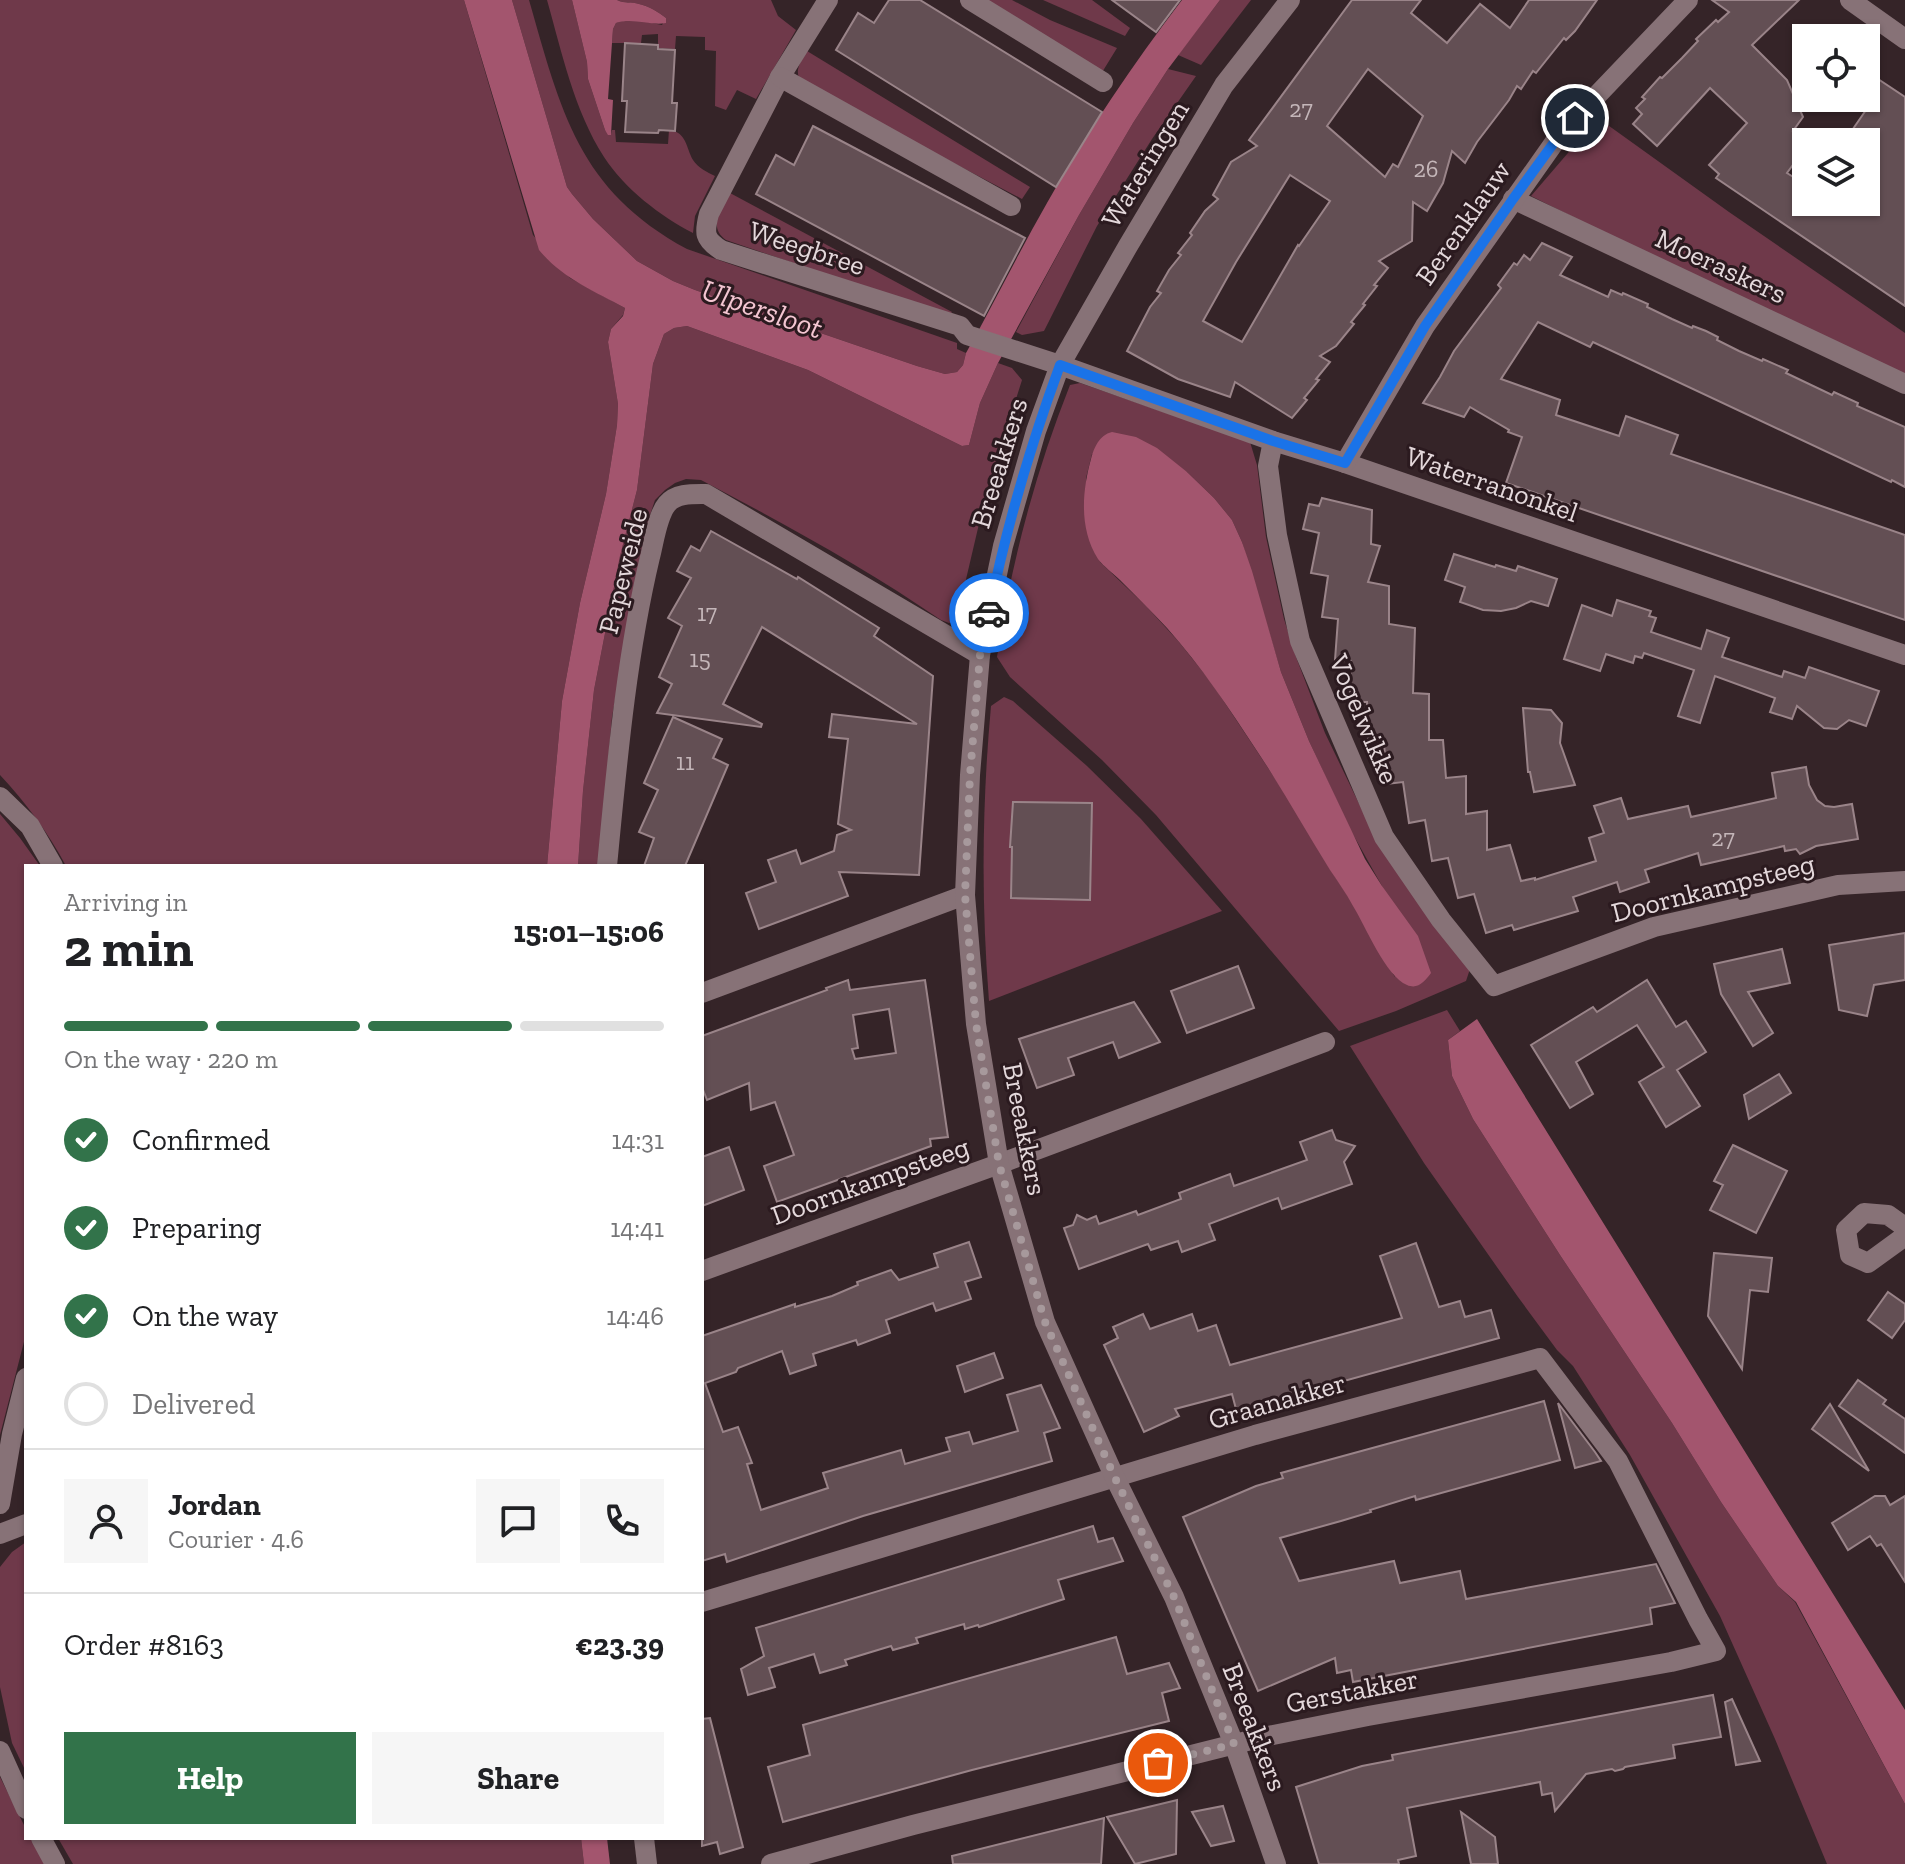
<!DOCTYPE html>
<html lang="en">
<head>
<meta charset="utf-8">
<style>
	:root { --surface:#fff; --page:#f6f6f6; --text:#202124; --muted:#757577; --line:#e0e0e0; --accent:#32734a }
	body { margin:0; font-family:"Zilla Slab",serif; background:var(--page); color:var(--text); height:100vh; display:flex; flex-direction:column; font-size:30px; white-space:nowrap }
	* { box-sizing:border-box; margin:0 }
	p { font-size:26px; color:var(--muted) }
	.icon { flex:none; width:44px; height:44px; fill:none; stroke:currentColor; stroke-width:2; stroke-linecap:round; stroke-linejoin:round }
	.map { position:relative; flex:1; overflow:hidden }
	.details { position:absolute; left:24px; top:864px; width:680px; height:976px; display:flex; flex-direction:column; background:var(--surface); border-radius:0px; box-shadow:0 2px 6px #0004 }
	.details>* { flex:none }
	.fabs { position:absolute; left:1792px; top:24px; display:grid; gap:16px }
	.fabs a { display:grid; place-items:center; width:88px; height:88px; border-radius:0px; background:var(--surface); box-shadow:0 2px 6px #0004; font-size:40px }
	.pin { position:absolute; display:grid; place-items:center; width:68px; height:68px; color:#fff; margin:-34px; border:4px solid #fff; border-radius:50%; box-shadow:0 2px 8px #0007 }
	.courier { position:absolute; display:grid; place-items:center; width:80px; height:80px; margin:-40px; border:6px solid #1a73e8; border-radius:50%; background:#fff; color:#222; box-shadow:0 2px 10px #0007 }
	.overview em { font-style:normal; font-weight:800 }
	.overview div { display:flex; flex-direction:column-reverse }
	.overview { display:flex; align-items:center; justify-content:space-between; height:136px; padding:0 40px }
	h1 { font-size:52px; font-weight:800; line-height:60px }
	.bar { display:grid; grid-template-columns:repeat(4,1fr); gap:12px 8px; align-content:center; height:96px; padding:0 40px }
	.bar i { height:10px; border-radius:6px; background:var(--line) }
	.bar .selected { background:var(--accent) }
	.bar p { grid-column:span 4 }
	.line { display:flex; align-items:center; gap:20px; padding:0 40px; border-top:2px solid var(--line) }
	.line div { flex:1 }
	.round { display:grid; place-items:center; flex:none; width:84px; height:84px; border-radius:0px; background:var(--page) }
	ol { padding:0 40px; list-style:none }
	li { display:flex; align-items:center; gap:24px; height:88px }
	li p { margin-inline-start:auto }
	li .icon { padding:8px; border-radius:50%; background:var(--accent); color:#fff; stroke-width:4 }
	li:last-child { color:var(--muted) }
	li i { width:44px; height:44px; border:4px solid var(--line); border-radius:50% }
	.cta { display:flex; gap:16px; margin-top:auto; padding:16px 40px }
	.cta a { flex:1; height:92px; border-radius:0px; background:var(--accent); color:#fff; font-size:32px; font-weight:800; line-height:92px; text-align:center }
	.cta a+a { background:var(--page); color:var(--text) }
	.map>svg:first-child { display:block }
</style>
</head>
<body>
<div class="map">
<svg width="1905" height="1864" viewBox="0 0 1905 1864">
	<rect width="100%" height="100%" fill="#352428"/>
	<!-- green -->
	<g fill="#6f394a" fill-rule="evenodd">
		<path d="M0,0H464L533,235L570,278L625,308L623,315L611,329L608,342L618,404L617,425L606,494L580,603L562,701L547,866H66C48,832 26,803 0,775Z"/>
		<path d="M512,0H529C561,111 578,190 687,249L957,343V349L966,353L963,365L957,372L945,374L917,366L695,290L673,281L637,261L593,219L572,194L567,187Z"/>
		<path d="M547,0H572L587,62L588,79L605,130L611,134L612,130H615L616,142L668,144L669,130C687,132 686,148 693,160C698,168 707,172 715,176L695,216L693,233C660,216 625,189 604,157C574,110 562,53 547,0Z"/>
		<path d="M617,0H771L778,16L796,30L756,99L737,90L726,110L715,106L716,51L705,50V37L676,36L675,49L658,48V34L642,35L641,43H612L613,29L616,23C630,17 647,22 662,25L666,18C658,12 649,6 639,4C631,1 625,4 617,0Z"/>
		<path d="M982,0H1012L1050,20L1117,48L1101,74Z"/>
		<path d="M1043,0H1092L1130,28L1125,36Z"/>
		<path d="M1220,0H1251L1201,65L1178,55Z"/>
		<path d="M807,51L1030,187L1022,199L804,84C792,73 800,63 807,51Z"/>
		<path d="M1168,69L1196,76L1152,139L1097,226L1044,331L1022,335L1016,332L1079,215L1133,123Z"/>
		<path d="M1598,118L1729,212L1905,333V377L1693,277L1531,196Z"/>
		<path d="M730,193L952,312L949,316L726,240C707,227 722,209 730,193Z"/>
		<path d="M687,326L808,370L962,446L969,445L980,403L998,363L1012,368L1022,380L986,494L956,622L949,623L941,620C864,567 783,523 701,480L686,479L675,483L665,490L655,500L645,530L612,717L599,866H578L583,791L594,690L620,556L637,490L653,364L664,334L674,328Z"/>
		<path d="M1080,383L1250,442L1257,465L1266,537L1284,619L1296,657L1325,733L1363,812L1470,969L1466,981L1396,1011L1339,1031L1156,815L1102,760L1010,677L997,657C1011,564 1035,473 1070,385ZM1092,454L1187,472L1214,498L1232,520L1242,542L1281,672L1309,741L1350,829L1382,886L1395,977L1380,954L1353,904L1330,869L1284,792L1211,682L1179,642L1146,606L1100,562L1086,478Z"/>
		<path d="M1004,697L1013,701L1087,766L1141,819L1222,911L989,1001C981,902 982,804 991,706Z"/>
		<path d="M0,814L20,838L40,866H26V1334L0,1435Z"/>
		<path d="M1447,1010L1460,1031L1448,1040L1452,1076L1473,1119L1560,1255L1672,1423L1721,1502L1778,1586L1795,1602L1905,1804V1864H1827L1775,1739L1720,1616L1630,1455L1573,1366L1557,1350L1518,1297L1424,1163L1350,1046Z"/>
		<path d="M26,1542V1772L12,1743L0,1687V1567L12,1552Z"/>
		<path d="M0,1777L26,1829V1838H31L45,1864H0Z"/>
		<path d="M58,1838H581L584,1864H73Z"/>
	</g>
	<!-- water -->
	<g fill="#a3556e">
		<path d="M464,0H512L567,187L572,194L593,219L637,261L673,281L695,290L917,366L945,374L957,372L963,365L966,353C994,303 1019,252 1047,203C1087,132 1133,64 1182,0H1220L1168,69L1133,123L1079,215L998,363L980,403L969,445L962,446L808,370L687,326L674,328L664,334L653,364L637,490L620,556L594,690L583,791L578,866H547L562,701L580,603L606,494L617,425L618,404L608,342L611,329L623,316L625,308C594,291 562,278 539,250Z"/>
		<path d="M572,0H617C625,4 631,1 639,4C649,6 658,12 666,18V23C650,26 633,17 616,23L613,29L608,99L613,100L611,135H608L605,130L588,79L587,62Z"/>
		<path d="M1112,432L1136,437L1157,448L1187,472L1214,498L1232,520L1242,542L1252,571L1281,672L1309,741L1365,859L1382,886L1418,936L1431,973C1425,981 1418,990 1407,985C1386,977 1365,925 1353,906C1346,893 1338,882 1330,870C1305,830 1283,790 1257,751C1229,708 1201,666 1167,628C1152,612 1136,596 1120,580C1113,573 1104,567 1098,559C1079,529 1082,492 1091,459C1094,448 1099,435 1112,432Z"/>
		<path d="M1477,1019L1905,1710V1804L1796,1602L1778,1586L1721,1502L1672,1423L1560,1255L1473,1119L1452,1076L1448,1040Z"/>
		<path d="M581,1838H607L610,1864H584Z"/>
	</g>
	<!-- building -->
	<g fill="#634f54" stroke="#9a8489" stroke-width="2" fill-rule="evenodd">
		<path d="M889,0H920L1102,112L1056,187L836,50L858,13L874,23Z"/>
		<path d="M1112,0H1180L1156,32Z"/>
		<path d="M1352,0H1421L1411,13L1447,43L1480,4L1510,28L1529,0H1597L1575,31L1566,40L1564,38L1536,73L1533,71L1521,89L1517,86L1509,100L1477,142L1465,163L1452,151L1443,183L1427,211L1413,202L1412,241L1379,261L1388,268L1374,285L1377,286L1363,304L1365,305L1351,322L1354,324L1336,346L1320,356L1330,362L1316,379L1319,380L1304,398L1307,400L1292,418L1235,382L1230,397L1178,379L1127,351L1150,307L1161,293L1157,291L1169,270L1181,255L1178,253L1192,235L1190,233L1205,211L1218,199L1213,195L1231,162L1257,146L1249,140ZM1368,69L1423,116L1398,167L1393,164L1385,177L1327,126ZM1290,175L1330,201L1299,246L1298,245L1242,342L1203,321L1236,262Z"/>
		<path d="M1712,0H1799L1752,45L1787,80L1803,117L1793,131L1809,142H1806V147L1787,173L1806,185V202H1866V142H1844L1866,110V71L1905,97V306L1716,178L1719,174L1709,165L1747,123L1710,88L1657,146L1633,124L1642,114L1636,108L1645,99L1642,97L1660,77L1662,78L1682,58L1698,41L1696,39L1716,20L1718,22L1729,12Z"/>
		<path d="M625,43L658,45V49L675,50L672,103H677L675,131L659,130L658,133L625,132L627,101H622Z"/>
		<path d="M813,126L1025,238L984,316L756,194L776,155L794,165Z"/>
		<path d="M1542,243L1572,257L1560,275L1608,297L1611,290L1622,295L1623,293L1648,304L1647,307L1672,319L1692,328L1693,326L1706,331L1718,337L1717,340L1739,351L1762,361L1763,359L1788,370L1786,373L1832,395L1834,392L1858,403L1857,406L1905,427V487L1892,480L1891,482L1593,342L1590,347L1538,322L1501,379L1560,400L1556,415L1619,436L1626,416L1678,435L1671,454L1905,535V620L1506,483L1522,437L1508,432L1509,430L1470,407L1464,417L1423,403L1440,377L1454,351L1501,288L1498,285L1514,263L1517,265L1524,255L1530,260Z"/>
		<path d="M1322,498L1372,510L1371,544L1380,546L1368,582L1389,586V624L1415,628L1413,693L1429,694V740H1443L1446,778L1466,776V814L1487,811V850L1510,845L1521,881L1535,878V880L1596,861L1589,838L1604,833L1594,806L1621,798L1628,819L1688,806L1691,817L1776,798L1772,773L1806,767L1809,785L1817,800L1825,806L1834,807L1852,804L1858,839L1816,846L1800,854L1796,849L1785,851L1784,846L1701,865L1698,853L1645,870L1649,882L1620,892L1617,882L1573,897L1578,911L1514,930L1512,925L1486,933L1474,894L1458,898L1448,858L1432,861L1425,820L1409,823L1403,782L1387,784L1384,743H1368L1367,702H1350L1351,661L1335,660L1338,619L1322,617L1328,576L1311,573L1319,533L1303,529L1309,504L1319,506Z"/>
		<path d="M711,531L797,579L798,577L879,628L874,636L933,676L919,875L839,872L848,896L759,929L746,893L776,882L768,860L796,850L801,864L834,851L837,835L851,830L838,824L848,739L829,737L832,714L917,724L762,627L723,704L762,724L761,727L657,713L672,684L659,677L682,626L668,618L691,578L677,571L691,546L700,551Z"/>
		<path d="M1454,554L1495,567L1496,565L1516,571L1518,566L1557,579L1548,606L1531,601L1516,608L1501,611L1483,610L1460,602L1465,587L1445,580Z"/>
		<path d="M1617,600L1651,611L1649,616L1656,618L1651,632L1701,649L1707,630L1729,638L1722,657L1782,677L1784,671L1805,678L1809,667L1879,691L1866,726L1849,720L1837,729L1824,728L1797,706L1792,719L1770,712L1775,698L1715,676L1700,723L1678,716L1694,670L1644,653L1642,658L1635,656L1633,663L1606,654L1600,671L1564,659L1582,605L1612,616Z"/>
		<path d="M1523,708L1551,710L1562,723L1560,743L1575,785L1534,792L1530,772H1528Z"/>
		<path d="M673,717L722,739L713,758L728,765L685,866H644L654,838L639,832L658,790L644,783Z"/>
		<path d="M1013,802L1092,803L1090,900L1011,898L1012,847H1010Z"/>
		<path d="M1905,933V980L1874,985L1867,1016L1839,1010L1829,945Z"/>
		<path d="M1782,949L1790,983L1748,992L1773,1033L1753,1046L1721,994L1714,964Z"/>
		<path d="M1238,966L1254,1008L1187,1033L1171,991Z"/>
		<path d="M848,980L850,990L925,980L948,1137L930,1139L931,1146L777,1202L764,1166L794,1155L775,1102L751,1110L749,1083L707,1100L702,1087V1036L827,990L826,988ZM889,1009L896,1053L855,1059L852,1049L858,1048L853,1015Z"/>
		<path d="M1647,980L1676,1027L1686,1021L1706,1052L1677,1070L1700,1106L1666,1127L1639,1082L1664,1067L1637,1025L1576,1062L1593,1094L1570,1108L1531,1045L1593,1007L1597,1012Z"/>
		<path d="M1134,1002L1160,1042L1119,1058L1113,1042L1068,1058L1074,1075L1037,1088L1019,1039Z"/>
		<path d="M1779,1074L1791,1093L1749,1119L1744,1095Z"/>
		<path d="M1332,1130L1336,1140L1355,1146L1344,1162L1352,1184L1282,1209L1278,1198L1209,1224L1215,1240L1182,1252L1178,1241L1151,1250L1148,1244L1079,1269L1064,1228L1073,1225L1077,1215L1087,1220L1096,1216L1099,1224L1136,1211L1138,1215L1181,1199L1179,1193L1230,1174L1234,1186L1307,1160L1300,1142Z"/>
		<path d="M1733,1145L1787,1171L1756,1233L1710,1210L1723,1185L1714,1181Z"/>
		<path d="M729,1147L744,1190L702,1206V1157Z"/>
		<path d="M969,1242L981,1277L965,1282L971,1299L936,1311L933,1303L886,1320L890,1333L858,1345L856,1340L813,1354L816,1365L790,1374L782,1351L738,1368L736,1372L705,1383L723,1432L738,1427L752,1463L747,1464L761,1510L828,1488L823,1473L901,1450L905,1464L950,1451L946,1438L969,1432L973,1444L1018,1431L1007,1395L1041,1385L1060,1428L1044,1433L1052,1461L863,1516L727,1562L725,1554L702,1561V1336L795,1304V1307L832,1296L858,1285L857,1282L891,1270L899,1280L938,1267L934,1254Z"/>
		<path d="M1416,1243L1439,1307L1460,1301L1465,1317L1491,1310L1499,1338L1243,1409H1236L1232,1394L1175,1409L1179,1416L1144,1432L1104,1345L1118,1338L1113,1327L1143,1314L1150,1329L1192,1314L1198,1331L1216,1325L1230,1365L1402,1318L1380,1256Z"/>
		<path d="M1714,1253L1772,1258L1768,1292L1750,1290L1742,1369L1708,1316Z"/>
		<path d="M1888,1292L1905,1304V1320L1892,1338L1868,1320Z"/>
		<path d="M994,1353L1003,1378L965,1392L957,1366Z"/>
		<path d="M1858,1380L1886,1400L1883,1404L1905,1419V1453L1839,1406Z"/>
		<path d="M1544,1401L1560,1460L1416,1500L1415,1496L1370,1510L1371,1512L1341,1521L1280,1538L1299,1581L1394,1561L1400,1583L1460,1571L1466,1599L1656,1564L1675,1603L1650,1608L1652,1624L1353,1682L1351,1670L1337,1673L1335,1658L1258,1691L1183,1517L1256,1486L1283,1478L1281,1473Z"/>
		<path d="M1558,1403L1595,1452L1601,1461L1575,1468Z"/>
		<path d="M1830,1404L1869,1471L1812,1429Z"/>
		<path d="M1875,1496H1885L1890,1505L1905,1496V1582L1881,1544L1877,1546L1870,1536L1848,1550L1832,1523Z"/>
		<path d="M1093,1526L1098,1542L1113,1538L1123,1561L1058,1580L1064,1599L979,1627L978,1625L965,1629L964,1624L916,1638L918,1643L893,1650L891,1646L845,1660L847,1665L820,1673L814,1654L769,1668L775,1687L748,1695L741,1669L764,1656L756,1628Z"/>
		<path d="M1116,1637L1127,1674L1169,1663L1180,1688L1162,1693L1169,1721L972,1770L783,1822L768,1767L810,1755L803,1725Z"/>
		<path d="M1713,1695L1721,1737L1673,1745L1675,1758L1625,1767L1623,1769L1615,1771L1612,1769L1586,1774L1555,1811L1552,1793L1542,1795L1540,1782L1407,1808L1416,1856L1398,1860L1399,1864H1319L1296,1787L1362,1766L1393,1760L1392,1755Z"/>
		<path d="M1732,1699L1760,1761L1736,1765L1725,1702Z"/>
		<path d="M710,1718L743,1847L720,1854L717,1842L702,1846V1719Z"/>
		<path d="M1177,1800L1176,1854L1135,1864L1107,1817Z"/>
		<path d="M1223,1806L1234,1841L1211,1846L1192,1812Z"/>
		<path d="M1461,1812L1495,1837L1498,1864H1471Z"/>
		<path d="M1104,1818L1101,1864H953L952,1856Z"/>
	</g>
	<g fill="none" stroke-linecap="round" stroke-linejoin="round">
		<!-- minor -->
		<g stroke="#877277" stroke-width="20">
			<path d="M828,0L780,77L709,214C704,233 704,239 721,250L960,326L967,335L1060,365L1273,441L1345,463L1905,655"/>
			<path d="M970,0L1103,82"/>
			<path d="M1850,0L1905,39"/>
			<path d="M780,77L1011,206"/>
			<path d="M1513,199L1905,384"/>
			<path d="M1273,441L1268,466L1277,535L1300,641L1384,837L1441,920L1494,986L1654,927L1838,885L1905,881"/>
			<path d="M1345,463L1425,326L1561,133L1688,0"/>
			<path d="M0,797L30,826L53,866"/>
			<path d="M607,866C617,763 626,658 650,557C654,542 657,516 667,504C676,493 693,494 706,494L980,655"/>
			<path d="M702,993L965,895"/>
			<path d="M1905,1227L1888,1215L1864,1213L1846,1230L1850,1255L1868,1263L1905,1236"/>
			<path d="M702,1271L999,1164L1325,1042"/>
			<path d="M0,1504L12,1434L26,1378"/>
			<path d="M0,1534L26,1524"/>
			<path d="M702,1602L1255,1435L1540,1358L1618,1461L1698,1619L1716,1651L1671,1662L1368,1716L1263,1737L913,1825L771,1864"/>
			<path d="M0,1751L26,1809"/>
			<path d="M41,1838L55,1864"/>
			<path d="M644,1838L647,1864"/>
			<path d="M1276,1864L1234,1744L1174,1597L1115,1478L1045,1322L999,1164L976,1024L965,895L970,775L980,655L1003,546L1036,431L1060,365L1128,246L1224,85L1290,0"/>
		</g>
	</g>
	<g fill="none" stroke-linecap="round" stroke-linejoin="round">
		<!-- done -->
		<path stroke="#a7999c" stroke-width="8" stroke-dasharray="0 14.4" d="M989,613L980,655L970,775L965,895L976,1024L999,1164L1045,1322L1115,1478L1174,1597L1234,1744L1158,1763"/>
		<!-- route -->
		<path stroke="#1a73e8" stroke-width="10" d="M989,613C1006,527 1030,447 1060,365L1273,441L1345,463L1425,326L1513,199L1561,133L1575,118"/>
	</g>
	<g text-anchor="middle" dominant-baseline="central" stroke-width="6" stroke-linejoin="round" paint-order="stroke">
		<!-- number labels -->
		<g font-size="24" fill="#c4b6b9">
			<text x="1301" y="108">27</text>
			<text x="1426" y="168">26</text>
			<text x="707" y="612">17</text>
			<text x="700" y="658">15</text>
			<text x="685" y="761">11</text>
			<text x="1723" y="837">27</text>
		</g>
		<!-- street labels -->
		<g font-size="28" fill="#e4d8db" stroke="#2b1a1f">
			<text transform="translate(1145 164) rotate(-59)">Wateringen</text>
			<text transform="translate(1463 223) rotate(-55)">Berenklauw</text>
			<text transform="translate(807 248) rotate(18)">Weegbree</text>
			<text transform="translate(1721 266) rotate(25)">Moeraskers</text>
			<text transform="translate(999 463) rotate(-73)">Breeakkers</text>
			<text transform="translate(1492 484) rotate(19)">Waterranonkel</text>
			<text transform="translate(623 571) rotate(-76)">Papeweide</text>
			<text transform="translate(1364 719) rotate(67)">Vogelwikke</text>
			<text transform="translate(1713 888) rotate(-14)">Doornkampsteeg</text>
			<text transform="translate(1025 1129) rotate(79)">Breeakkers</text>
			<text transform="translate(870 1181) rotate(-20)">Doornkampsteeg</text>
			<text transform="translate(1277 1401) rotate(-16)">Graanakker</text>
			<text transform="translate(1352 1691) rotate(-11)">Gerstakker</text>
			<text transform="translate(1255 1727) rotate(69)">Breeakkers</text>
		</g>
		<!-- water labels -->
		<g font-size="30" font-style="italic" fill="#f4c6d2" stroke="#2b1a1f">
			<text transform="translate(762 309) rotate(19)">Ulpersloot</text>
		</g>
	</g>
</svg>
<div class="fabs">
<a><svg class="icon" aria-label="locate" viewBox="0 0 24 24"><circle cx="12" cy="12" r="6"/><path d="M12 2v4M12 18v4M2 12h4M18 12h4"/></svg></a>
<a><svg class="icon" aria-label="layers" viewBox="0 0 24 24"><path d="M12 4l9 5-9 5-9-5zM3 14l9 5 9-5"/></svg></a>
</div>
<div class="pin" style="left:1158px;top:1763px;background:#ea580c"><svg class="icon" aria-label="bag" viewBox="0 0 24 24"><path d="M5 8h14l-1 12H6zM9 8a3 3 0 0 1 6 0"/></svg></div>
<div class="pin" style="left:1575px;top:118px;background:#1f2937"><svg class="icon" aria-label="home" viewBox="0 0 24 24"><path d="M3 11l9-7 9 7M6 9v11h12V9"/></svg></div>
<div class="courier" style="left:989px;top:613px"><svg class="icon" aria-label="car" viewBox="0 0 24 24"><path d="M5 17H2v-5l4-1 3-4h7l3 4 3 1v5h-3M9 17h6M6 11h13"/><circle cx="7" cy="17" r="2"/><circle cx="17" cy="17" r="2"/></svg></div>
<section class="details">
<div class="overview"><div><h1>2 min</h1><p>Arriving in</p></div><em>15:01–15:06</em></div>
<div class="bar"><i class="selected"></i><i class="selected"></i><i class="selected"></i><i></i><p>On the way · 220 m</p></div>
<ol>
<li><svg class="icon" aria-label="check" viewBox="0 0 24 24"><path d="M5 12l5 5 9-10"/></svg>Confirmed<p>14:31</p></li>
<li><svg class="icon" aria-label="check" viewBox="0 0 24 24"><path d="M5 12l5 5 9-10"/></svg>Preparing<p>14:41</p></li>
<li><svg class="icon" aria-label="check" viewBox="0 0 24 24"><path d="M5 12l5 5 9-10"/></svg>On the way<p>14:46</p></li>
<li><i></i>Delivered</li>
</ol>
<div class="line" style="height:144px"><a class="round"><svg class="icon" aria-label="person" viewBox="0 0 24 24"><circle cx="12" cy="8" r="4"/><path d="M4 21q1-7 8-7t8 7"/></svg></a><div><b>Jordan</b><p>Courier · 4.6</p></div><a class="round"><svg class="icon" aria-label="chat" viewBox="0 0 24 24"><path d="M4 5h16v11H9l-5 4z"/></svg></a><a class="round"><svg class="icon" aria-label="phone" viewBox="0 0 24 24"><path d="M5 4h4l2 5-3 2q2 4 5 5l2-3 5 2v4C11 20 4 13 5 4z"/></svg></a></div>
<div class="line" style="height:104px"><div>Order #8163</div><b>€23.39</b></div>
<div class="cta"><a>Help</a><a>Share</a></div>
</section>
</div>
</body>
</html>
